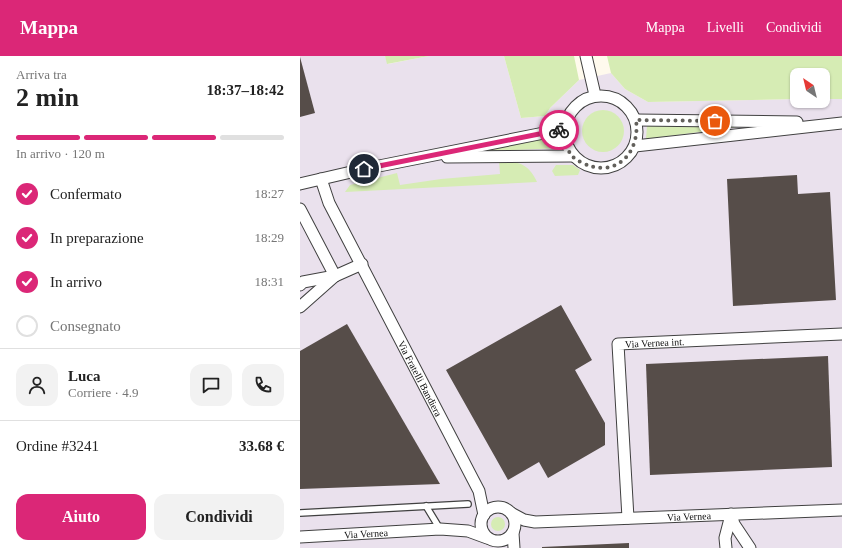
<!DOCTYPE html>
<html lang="it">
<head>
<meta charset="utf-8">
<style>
	:root { --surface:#fff; --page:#f2f2f2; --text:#222; --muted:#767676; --line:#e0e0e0; --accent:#db2777 }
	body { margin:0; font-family:Georgia,serif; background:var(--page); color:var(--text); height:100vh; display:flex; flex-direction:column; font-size:15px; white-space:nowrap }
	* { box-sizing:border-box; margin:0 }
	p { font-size:13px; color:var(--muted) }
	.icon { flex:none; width:22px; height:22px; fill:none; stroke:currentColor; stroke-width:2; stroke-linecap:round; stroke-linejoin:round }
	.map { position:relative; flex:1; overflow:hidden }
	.panel { display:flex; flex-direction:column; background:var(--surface); width:300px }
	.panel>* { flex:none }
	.needle { width:26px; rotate:325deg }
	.tools { position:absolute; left:490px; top:12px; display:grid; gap:8px }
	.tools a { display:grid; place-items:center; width:40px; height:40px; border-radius:8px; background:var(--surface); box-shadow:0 1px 3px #0004; font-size:20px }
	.pin { position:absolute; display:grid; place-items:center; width:34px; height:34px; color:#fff; margin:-17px; border:2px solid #fff; border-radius:50%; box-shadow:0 1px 4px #0007 }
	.courier { position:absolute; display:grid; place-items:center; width:40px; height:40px; margin:-20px; border:3px solid #db2777; border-radius:50%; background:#fff; color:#222; box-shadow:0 1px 5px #0007 }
	.headline em { font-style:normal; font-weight:800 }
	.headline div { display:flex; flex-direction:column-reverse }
	.headline { display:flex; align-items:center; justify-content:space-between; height:68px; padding:0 16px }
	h1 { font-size:26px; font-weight:800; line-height:30px }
	.bar { display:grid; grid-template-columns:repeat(4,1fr); gap:6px 4px; align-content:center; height:48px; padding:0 16px }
	.bar i { height:5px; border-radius:3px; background:var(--line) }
	.bar .on { background:var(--accent) }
	.bar p { grid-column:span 4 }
	.line { display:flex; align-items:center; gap:10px; padding:0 16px; border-top:1px solid var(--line) }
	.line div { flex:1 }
	.round { display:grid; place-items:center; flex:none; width:42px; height:42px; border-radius:12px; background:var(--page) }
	ol { padding:0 16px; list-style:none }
	li { display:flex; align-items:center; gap:12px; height:44px }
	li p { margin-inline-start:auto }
	li .icon { padding:4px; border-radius:50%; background:var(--accent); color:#fff; stroke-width:4 }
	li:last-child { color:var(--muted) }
	li i { width:22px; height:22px; border:2px solid var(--line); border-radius:50% }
	.button { display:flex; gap:8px; margin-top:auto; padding:8px 16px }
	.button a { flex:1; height:46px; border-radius:12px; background:var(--accent); color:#fff; font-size:16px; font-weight:800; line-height:46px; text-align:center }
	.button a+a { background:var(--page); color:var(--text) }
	header { display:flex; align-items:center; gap:24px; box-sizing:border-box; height:56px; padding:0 20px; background:var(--accent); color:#fff }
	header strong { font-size:19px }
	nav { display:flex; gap:22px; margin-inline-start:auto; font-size:14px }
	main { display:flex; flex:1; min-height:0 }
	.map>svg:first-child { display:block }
</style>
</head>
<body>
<header>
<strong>Mappa</strong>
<nav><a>Mappa</a><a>Livelli</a><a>Condividi</a></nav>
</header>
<main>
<section class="panel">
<div class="headline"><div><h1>2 min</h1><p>Arriva tra</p></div><em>18:37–18:42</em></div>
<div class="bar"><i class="on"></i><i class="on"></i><i class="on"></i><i></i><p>In arrivo · 120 m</p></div>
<ol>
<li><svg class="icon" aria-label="check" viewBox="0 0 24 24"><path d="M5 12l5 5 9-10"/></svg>Confermato<p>18:27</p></li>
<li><svg class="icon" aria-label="check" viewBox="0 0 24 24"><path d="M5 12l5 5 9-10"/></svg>In preparazione<p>18:29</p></li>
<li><svg class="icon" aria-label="check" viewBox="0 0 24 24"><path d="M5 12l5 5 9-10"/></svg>In arrivo<p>18:31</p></li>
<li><i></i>Consegnato</li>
</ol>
<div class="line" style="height:72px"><a class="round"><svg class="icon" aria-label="person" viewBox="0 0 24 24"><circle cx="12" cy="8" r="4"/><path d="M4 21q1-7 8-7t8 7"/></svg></a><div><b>Luca</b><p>Corriere · 4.9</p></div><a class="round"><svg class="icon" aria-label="chat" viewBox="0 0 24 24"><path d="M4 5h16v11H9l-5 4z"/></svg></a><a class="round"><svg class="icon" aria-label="phone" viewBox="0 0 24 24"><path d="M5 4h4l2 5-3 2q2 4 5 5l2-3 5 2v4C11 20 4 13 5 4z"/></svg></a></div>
<div class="line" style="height:52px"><div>Ordine #3241</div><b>33.68 €</b></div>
<div class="button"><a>Aiuto</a><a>Condividi</a></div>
</section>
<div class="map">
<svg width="542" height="492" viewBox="0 0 542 492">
	<rect width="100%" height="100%" fill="#fffaed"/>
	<!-- industrial -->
	<path fill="#eae1ed" d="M0,0H85L88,8L129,0H204L221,62L245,60L250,52L279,24L311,17L325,33L348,46L497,43V45H523V43H542V492H0Z"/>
	<!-- green -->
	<g fill="#d6ecb4">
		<path d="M85,0H129L87,8Z"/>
		<path d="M204,0H274L279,24L250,52L245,60L221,62Z"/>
		<path d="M307,0H542V43H523V19H497V43L348,46L325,33L311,17Z"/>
		<circle cx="303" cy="75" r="21"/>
		<path d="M461,68L346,83L347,70Z"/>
		<path d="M261,80L264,92L161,96Z"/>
		<path d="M199,105C219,106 228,107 237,126L45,136L50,129L97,117L100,129L141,123L200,118Z"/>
		<path d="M256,109H273L280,114L278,119L255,120L252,115Z"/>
		<circle cx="198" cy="468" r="7"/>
	</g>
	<!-- building -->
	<g fill="#564d49">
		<path d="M0,1L15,57L0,61Z"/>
		<path d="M497,119L498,138L530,136L536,244L433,250L427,123Z"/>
		<path d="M261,249L292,304L275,314L305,367V389L248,422L239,406L208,424L146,314Z"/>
		<path d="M47,268L140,428L0,433V295Z"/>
		<path d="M528,300L532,411L350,419L346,308Z"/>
		<path d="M329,487V492H242V491Z"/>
	</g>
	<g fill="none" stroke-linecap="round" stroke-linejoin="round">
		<!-- service casing -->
		<g stroke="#404040" stroke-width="8">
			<g id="service">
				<path d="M126,450L140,473"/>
				<path d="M0,457L168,448"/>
			</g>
		</g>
		<!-- minor casing -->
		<g stroke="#404040" stroke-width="13">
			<g id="minor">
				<path d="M286,0L295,39"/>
				<circle cx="301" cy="76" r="36"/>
				<path d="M336,64L497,66"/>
				<path d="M335,90L542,67"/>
				<path d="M147,101L272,100"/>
				<path id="s1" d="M21,123L29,147L179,435L184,459"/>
				<path d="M0,128L64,113L264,73"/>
				<path d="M0,153L35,220"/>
				<path d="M0,229L3,226L35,220L62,208"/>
				<path d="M0,251L35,220"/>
				<circle cx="198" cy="468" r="17"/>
				<path id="s2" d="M211,457L224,464L235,466L542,454"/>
				<path d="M431,458L434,468L450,492"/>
				<path id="s3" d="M328,462L318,288L542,278"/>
				<path d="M213,477L214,492"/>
				<path id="s4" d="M0,481L140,473L168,475L187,482"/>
				<path d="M426,492L425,482L431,459"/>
			</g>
		</g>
		<!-- service -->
		<use href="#service" stroke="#fff" stroke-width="5.5"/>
		<!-- minor -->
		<use href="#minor" stroke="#fff" stroke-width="11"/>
	</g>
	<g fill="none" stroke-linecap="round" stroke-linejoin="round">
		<!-- done -->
		<path stroke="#62605b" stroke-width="4" stroke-dasharray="0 7.2" d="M259,74L264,73C265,82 266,91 271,99C275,104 284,108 290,110C321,119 340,93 336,64L415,65"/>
		<!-- route -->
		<path stroke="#db2777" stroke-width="5" d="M64,113L259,74"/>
	</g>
	<g text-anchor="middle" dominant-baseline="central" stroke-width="4" stroke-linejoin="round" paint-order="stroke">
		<!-- street labels -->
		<g font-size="10" fill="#0d0d0d" stroke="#fff">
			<text stroke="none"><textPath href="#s3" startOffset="211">Via Vernea int.</textPath></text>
			<text stroke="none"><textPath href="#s1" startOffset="223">Via Fratelli Bandiera</textPath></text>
			<text stroke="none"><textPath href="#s2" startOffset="180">Via Vernea</textPath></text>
			<text stroke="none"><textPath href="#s4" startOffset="66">Via Vernea</textPath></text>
		</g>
	</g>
</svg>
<div class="tools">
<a><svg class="needle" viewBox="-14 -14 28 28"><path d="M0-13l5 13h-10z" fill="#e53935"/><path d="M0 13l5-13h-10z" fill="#767676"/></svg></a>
</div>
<div class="pin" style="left:415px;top:65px;background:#ea580c"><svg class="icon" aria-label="bag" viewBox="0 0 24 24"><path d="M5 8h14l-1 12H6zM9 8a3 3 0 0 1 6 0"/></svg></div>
<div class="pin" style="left:64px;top:113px;background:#1f2937"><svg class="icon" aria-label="home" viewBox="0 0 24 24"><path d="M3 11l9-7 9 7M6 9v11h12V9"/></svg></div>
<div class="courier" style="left:259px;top:74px"><svg class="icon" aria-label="bike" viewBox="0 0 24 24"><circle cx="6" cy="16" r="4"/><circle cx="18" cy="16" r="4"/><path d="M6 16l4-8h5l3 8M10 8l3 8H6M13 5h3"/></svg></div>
</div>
</main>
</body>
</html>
